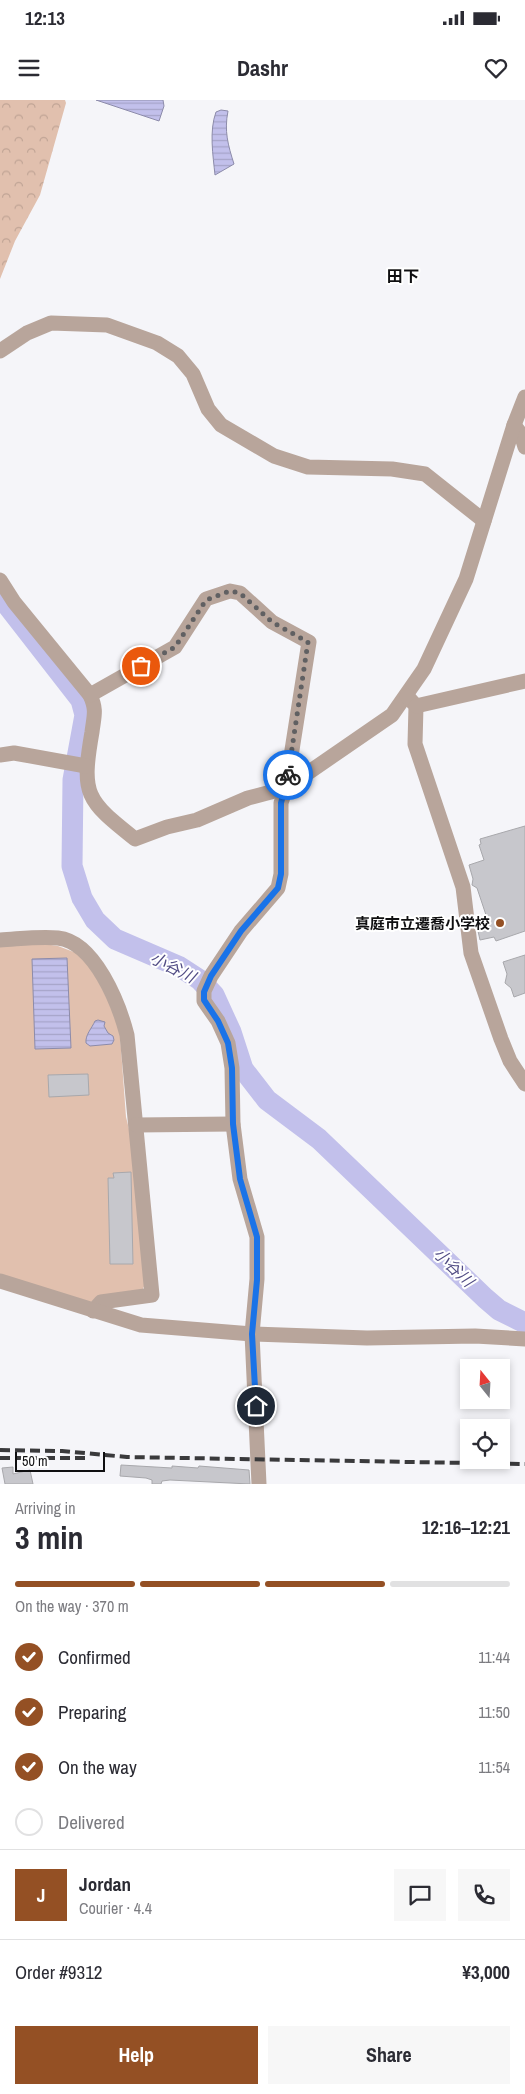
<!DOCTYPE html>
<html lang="en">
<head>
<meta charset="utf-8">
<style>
	:root { --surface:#fff; --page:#f7f7f7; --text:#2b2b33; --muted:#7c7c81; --line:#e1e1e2; --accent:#945024 }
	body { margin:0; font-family:"Archivo Narrow","Noto Sans JP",sans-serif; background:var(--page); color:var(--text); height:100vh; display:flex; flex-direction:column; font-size:19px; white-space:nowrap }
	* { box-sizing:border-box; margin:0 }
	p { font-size:16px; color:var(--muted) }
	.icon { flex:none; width:28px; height:28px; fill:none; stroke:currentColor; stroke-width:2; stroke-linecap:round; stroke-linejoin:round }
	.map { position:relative; height:1384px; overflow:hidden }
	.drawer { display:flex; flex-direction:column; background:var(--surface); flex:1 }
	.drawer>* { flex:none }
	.needle { width:32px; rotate:342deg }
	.tools { position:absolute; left:460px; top:1259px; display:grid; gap:10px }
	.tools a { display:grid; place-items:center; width:50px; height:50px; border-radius:0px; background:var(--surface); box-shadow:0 2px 8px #0003; font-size:25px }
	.scale { position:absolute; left:15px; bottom:12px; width:90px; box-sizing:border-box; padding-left:5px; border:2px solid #0f0f11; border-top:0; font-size:14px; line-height:18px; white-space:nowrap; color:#0f0f11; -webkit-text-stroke:4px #fff; paint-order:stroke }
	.pin { position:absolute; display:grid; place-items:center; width:42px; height:42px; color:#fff; margin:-21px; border:2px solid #fff; border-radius:50%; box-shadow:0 1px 5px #0007 }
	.courier { position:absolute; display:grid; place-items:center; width:50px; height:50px; margin:-25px; border:4px solid #1a73e8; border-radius:50%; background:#fff; color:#222; box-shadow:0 1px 6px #0007 }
	.summary em { font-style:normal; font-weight:700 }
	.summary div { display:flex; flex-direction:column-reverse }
	.summary { display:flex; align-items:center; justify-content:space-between; height:85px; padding:0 15px }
	h1 { font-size:32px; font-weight:700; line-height:38px }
	.bar { display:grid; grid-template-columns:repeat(4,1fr); gap:8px 5px; align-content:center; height:60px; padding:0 15px }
	.bar i { height:6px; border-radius:4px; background:var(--line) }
	.bar .selected { background:var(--accent) }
	.bar p { grid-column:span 4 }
	.line { display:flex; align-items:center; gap:12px; padding:0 15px; border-top:1px solid var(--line) }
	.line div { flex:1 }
	.round { display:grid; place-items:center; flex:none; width:52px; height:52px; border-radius:0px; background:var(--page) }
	ol { padding:0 15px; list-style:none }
	li { display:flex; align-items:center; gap:15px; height:55px }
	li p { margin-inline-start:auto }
	li .icon { padding:5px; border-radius:50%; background:var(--accent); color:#fff; stroke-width:4 }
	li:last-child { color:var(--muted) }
	li i { width:28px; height:28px; border:2px solid var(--line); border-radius:50% }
	.primary-button { display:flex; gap:10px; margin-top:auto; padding:10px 15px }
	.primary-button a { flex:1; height:58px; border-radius:0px; background:var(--accent); color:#fff; font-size:20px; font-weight:700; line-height:58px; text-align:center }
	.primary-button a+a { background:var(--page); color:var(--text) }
	.status { display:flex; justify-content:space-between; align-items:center; height:35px; padding:0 25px; background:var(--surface); direction:ltr }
	.status svg { height:14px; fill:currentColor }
	header { display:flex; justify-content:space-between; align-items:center; height:65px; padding:0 15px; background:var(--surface); font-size:22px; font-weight:700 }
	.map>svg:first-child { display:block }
</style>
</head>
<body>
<div class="status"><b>12:13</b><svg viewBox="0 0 49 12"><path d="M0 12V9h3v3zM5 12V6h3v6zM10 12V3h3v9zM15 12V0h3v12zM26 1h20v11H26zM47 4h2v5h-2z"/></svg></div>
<header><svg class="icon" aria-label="menu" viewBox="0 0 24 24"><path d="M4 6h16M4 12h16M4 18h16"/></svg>Dashr<svg class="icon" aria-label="heart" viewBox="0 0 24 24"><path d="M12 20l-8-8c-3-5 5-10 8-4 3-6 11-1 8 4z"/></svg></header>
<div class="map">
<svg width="525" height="1384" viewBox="0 0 525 1384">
	<defs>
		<pattern id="forest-crowns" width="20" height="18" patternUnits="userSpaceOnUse" patternTransform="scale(1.25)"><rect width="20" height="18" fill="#e1c0ae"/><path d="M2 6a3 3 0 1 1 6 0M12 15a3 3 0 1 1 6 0" fill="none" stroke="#c0a495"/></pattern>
		<pattern id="water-rules" width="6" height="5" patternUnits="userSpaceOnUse" patternTransform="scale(1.25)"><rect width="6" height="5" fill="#c2c0eb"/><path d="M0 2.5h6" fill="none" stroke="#a6a4c8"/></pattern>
	</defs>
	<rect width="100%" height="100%" fill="#f5f5f9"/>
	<!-- green -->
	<path fill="#e1c0ae" d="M37,843L58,846L79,854L93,871L119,922L126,1017L132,1041L145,1184L142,1191L81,1204L0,1176V844Z"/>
	<!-- forest -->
	<path fill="url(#forest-crowns)" d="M0,0H65L66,3L40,95L15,141L0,179Z"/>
	<!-- water -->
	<g fill="url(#water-rules)" stroke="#8c8baa">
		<path d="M96,0H163L164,6L159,21Z"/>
		<path d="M221,10L228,11C224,31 228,45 234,64L215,75C213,55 209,31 216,12Z"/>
		<path d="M67,858L71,948L35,949L32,859Z"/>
		<path d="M98,920L105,922L104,926L108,933L113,936L114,940L112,944L90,946L86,943C85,935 92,928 95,921Z"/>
	</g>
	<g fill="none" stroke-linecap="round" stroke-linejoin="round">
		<!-- river -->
		<path stroke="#c2c0eb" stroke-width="21" d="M0,496L81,600L85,615L73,680L72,766L82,798L95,820L115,839L180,867L200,880L214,895L231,932L243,969L267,1000L319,1039L485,1198L499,1210L525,1223"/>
	</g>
	<!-- building -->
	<g fill="#c7c7cc" stroke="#a8a8ac">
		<path d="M525,726V831L496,841L494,837L480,840L478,831L490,827L477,788L472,785L473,779L469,765L484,760L479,745L481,744L480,739Z"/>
		<path d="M525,855V893L514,897L511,888L505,883L507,874L503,862Z"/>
		<path d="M88,974L89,995L49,997L48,975Z"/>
		<path d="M131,1072L133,1164H110L108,1078H114L113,1073Z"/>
		<path d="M121,1365L172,1368V1366L198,1368L199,1366L249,1370L250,1384L170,1380L162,1381L161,1384H152V1380L146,1378L120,1376Z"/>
		<path d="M13,1367V1374L30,1370L33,1384H5L2,1368Z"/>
	</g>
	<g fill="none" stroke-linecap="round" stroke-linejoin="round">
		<!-- minor -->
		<g stroke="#b8a59b" stroke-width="15">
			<path d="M0,251L27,233L51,223L107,225L157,243L178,256L193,274L208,309L221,325L274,356L308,367L392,369L425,374L484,421"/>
			<path d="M514,325L521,334L525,347"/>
			<path d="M0,480L14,502L90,595C97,610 94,616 92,632C81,695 86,700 135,739L167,727L197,720L248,698L286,688L392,615L424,569L466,479L514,325L525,297"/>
			<path d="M90,595L175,547L206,499L230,491L240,493L272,522L309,542L286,688L281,703V774L278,788L241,831L211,876L204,891V901L218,921L228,943L232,968L233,1024L240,1079L257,1137V1179L252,1234L259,1384"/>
			<path d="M407,596L416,606L415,644L463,787L471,853L501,939L510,961L525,984"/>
			<path d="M416,606L525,581"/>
			<path d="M0,655L14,653L86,666"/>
			<path d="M0,840C19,839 40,836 58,838C95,842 119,904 127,935L152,1195L101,1202L93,1211"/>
			<path d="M136,1025L233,1024"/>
			<path d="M0,1181L141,1225L252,1234L367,1238L475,1236L525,1239"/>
		</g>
		<!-- rail -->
		<g stroke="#3a3a3c" stroke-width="4" stroke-dasharray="10 5" stroke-linecap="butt">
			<path d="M0,1350L62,1351L127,1357L525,1364"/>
			<path d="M0,1358H85"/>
		</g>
	</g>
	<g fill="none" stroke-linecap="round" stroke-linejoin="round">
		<!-- done -->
		<path stroke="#606062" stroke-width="5" stroke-dasharray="0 9" d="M141,566L175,547L206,500L230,491L240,493L272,522L308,542L288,675"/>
		<!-- route -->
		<path stroke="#1a73e8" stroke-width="6" d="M256,1306L252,1234L257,1180V1137L240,1079L233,1024L232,968L228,943L218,921L204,900V892L211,876L241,831L278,788L281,774V703L288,675"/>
	</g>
	<!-- markers -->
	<circle fill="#945024" stroke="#fff" stroke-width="2" cx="500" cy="823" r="5"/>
	<g text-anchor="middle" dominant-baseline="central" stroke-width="4" stroke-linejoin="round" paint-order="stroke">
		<!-- poi labels -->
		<g font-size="15" font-weight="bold" fill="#0f0f11" stroke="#fff" text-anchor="end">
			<text x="490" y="823">真庭市立遷喬小学校</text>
		</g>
		<!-- neighbourhood labels -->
		<g font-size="16" font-weight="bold" fill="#0f0f11" stroke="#fff">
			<text x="403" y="176">田下</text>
		</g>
		<!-- water labels -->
		<g font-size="16" font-style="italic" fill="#524d85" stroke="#fff">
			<text transform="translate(173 867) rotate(27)">小谷川</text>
			<text transform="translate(454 1167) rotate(44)">小谷川</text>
		</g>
	</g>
</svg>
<div class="tools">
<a><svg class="needle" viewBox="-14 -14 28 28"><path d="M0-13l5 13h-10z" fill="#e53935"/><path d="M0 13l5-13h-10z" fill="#7c7c81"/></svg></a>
<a><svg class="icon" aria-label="locate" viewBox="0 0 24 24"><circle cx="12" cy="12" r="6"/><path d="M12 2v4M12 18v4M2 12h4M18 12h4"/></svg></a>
</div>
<div class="scale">50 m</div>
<div class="pin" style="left:141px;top:566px;background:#ea580c"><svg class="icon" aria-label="bag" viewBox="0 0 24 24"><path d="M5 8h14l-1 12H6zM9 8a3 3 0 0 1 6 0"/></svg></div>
<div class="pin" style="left:256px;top:1306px;background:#1f2937"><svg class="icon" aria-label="home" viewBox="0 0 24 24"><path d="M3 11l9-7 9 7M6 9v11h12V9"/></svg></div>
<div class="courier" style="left:288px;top:675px"><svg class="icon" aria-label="bike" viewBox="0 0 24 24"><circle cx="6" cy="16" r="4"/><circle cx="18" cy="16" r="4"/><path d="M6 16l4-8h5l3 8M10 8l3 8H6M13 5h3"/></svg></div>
</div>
<section class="drawer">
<div class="summary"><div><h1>3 min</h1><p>Arriving in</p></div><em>12:16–12:21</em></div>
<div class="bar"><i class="selected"></i><i class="selected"></i><i class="selected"></i><i></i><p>On the way · 370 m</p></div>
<ol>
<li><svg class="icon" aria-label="check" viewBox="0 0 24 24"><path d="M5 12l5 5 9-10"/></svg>Confirmed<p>11:44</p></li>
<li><svg class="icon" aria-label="check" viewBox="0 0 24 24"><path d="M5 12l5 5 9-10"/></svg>Preparing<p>11:50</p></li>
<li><svg class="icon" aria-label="check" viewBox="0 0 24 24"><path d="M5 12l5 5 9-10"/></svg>On the way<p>11:54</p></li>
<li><i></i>Delivered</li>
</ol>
<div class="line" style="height:90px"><b class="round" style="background:var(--accent);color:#fff">J</b><div><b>Jordan</b><p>Courier · 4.4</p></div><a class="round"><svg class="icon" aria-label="chat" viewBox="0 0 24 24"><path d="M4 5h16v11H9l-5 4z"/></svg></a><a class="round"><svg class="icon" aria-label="phone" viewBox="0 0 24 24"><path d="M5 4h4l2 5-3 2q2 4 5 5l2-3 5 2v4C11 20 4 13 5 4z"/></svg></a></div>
<div class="line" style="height:65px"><div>Order #9312</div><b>¥3,000</b></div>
<div class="primary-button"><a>Help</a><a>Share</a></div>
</section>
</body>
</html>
